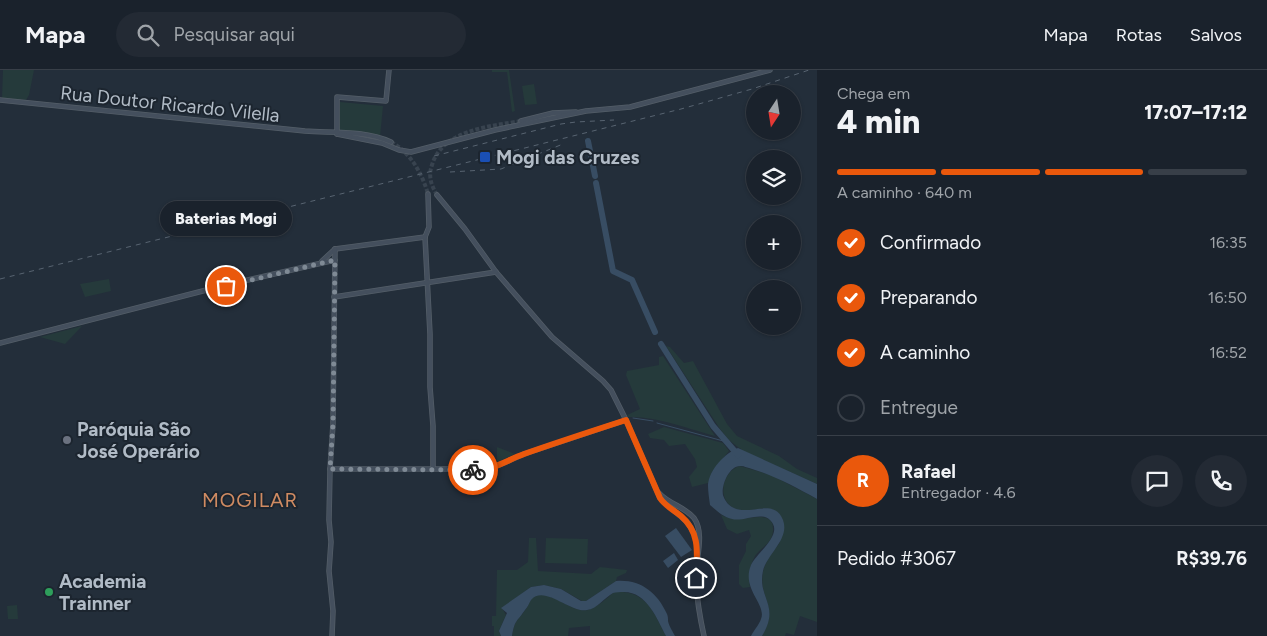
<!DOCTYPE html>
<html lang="pt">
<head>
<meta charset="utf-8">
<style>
	:root { --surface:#1a222c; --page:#232a34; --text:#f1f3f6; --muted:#9fa4a9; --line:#383f48; --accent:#ea580c }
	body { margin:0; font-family:Figtree,sans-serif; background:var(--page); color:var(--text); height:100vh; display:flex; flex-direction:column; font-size:19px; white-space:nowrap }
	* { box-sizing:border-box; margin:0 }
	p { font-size:16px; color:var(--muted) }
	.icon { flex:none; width:28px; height:28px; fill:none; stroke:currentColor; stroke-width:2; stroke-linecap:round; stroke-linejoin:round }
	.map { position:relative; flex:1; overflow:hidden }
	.sheet { display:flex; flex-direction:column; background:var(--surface); width:450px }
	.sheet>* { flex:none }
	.needle { width:32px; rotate:192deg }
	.controls { position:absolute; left:746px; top:15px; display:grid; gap:10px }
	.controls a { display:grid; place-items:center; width:55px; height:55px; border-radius:50%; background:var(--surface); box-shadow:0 1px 4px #0004,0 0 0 1px var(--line); font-size:25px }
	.pin { position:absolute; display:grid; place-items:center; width:42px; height:42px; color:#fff; margin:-21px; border:2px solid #fff; border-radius:50%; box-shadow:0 1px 5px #0007 }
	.courier { position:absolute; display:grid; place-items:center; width:50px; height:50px; margin:-25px; border:4px solid #ea580c; border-radius:50%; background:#fff; color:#222; box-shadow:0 1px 6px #0007 }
	.bubble { position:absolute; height:35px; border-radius:18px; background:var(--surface); box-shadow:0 1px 4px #0004,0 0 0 1px var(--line); font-size:16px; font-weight:800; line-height:35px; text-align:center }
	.summary em { font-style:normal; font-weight:800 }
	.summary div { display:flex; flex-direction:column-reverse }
	.summary { display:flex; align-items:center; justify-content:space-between; height:85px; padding:0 20px }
	h1 { font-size:32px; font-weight:800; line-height:38px }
	.bar { display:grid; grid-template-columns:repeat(4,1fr); gap:8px 5px; align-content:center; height:60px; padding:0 20px }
	.bar i { height:6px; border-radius:4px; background:var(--line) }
	.bar .on { background:var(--accent) }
	.bar p { grid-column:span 4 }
	.line { display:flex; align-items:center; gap:12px; padding:0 20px; border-top:1px solid var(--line) }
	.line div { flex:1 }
	.round { display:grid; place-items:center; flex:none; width:52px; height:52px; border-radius:26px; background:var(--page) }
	ol { padding:0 20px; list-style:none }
	li { display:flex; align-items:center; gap:15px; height:55px }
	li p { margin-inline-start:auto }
	li .icon { padding:5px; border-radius:50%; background:var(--accent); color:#fff; stroke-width:4 }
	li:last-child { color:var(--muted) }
	li i { width:28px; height:28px; border:2px solid var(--line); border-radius:50% }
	header { display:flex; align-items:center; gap:30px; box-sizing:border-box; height:70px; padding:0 25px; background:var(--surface); border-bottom:1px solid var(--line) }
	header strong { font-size:24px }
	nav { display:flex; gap:28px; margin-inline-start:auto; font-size:18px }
	.search { width:350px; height:45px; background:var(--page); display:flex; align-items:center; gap:12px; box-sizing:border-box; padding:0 18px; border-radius:28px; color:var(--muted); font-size:19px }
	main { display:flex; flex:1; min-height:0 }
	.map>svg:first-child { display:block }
</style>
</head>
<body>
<header>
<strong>Mapa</strong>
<div class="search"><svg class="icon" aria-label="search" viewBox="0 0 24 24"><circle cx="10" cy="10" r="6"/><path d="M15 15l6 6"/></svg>Pesquisar aqui</div>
<nav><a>Mapa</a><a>Rotas</a><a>Salvos</a></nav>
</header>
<main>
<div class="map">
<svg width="817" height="566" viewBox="0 0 817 566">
	<rect width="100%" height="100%" fill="#232e3a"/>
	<!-- green -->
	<g fill="#253a3b">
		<path d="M3,0H34L29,25L26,30L2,28Z"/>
		<path d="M492,0H509L515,41L512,42L507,2H492Z"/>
		<path d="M534,14L537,34L525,35L522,16Z"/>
		<path d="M340,32L383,36L380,67L344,62L339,59Z"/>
		<path d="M109,209L111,221L85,227L80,214Z"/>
		<path d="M82,256L65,274L40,267Z"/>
		<path d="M666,276L670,277L684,293L693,291L727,354L737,366L779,386L797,399L817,408V414L743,381L729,370L720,359Z"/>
		<path d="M663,286L715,366C689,359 656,346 628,347L627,345L640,339L626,305L627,301L659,295V287Z"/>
		<path d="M664,357L723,373L729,381L712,402L708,413L692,417L689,407L697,397L695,389L685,374L669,376L664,370L650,368L648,364Z"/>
		<path d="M497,377L515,384L497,392Z"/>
		<path d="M740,396L771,405L817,429V552L800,546L794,565L786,563L785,566H762C780,535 758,529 763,502C765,491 774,481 780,472L767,438C757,439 741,443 732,437C716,426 724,400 740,396Z"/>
		<path d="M721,445C726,447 731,449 736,449C749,450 775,439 773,461C772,474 761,477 755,486C750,495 748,507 750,517L743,518L739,514V495L746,481V474L751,466L749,460L737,464L727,459Z"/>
		<path d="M529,468H536L538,501L591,504L600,497L627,500L626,503L617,507L616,511L586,531H582L561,519L544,515L531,517L502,538L506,545L499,561L501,566H494V556H492V546H496L497,500H517L528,492Z"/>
		<path d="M546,468L588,469L587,494L545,493Z"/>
		<path d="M614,522C646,520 653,541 666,566H590V556L569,558L568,566H512C515,549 517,552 526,539C528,536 529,532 531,529C545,514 571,544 588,540C598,537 607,528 614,522Z"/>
		<path d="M17,535L18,549H8L7,536Z"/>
	</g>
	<!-- water -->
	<g fill="#384d63">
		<path d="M738,378L817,414V429C795,417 775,406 752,399C748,398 744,396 741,396C729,395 721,416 723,425C724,429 728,435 732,437C748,447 774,427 783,450C790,469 767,484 763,501C757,528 781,535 762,566H751C754,560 759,555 761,549C767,534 741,519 751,495C756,483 785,464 770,450C761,441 743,452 732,449C723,447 717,441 710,435C709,428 708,421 708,415C709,400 725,383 738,378Z"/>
		<path d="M676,458L692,480L681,487L665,466Z"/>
		<path d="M674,483L678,490L668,498L663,491Z"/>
		<path d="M616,511C640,509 657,522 667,544C668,546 668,549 668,551C669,556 673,562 675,566H666C657,549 647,522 624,522C620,522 616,522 613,523C604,528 597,539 587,540C570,543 544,514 531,530C529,533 528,537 525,540C517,552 515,549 512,566H501L499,561L507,543L501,538L531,517L544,515L561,519L581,531H586Z"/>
	</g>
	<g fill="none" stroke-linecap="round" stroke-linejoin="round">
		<!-- stream -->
		<g stroke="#384d63" stroke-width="1">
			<path d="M633,348L653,351"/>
			<path d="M657,353L727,372"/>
		</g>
		<!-- river -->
		<g stroke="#384d63" stroke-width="6">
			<path d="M588,71L595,106"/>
			<path d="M596,113L613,201L632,210L655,262"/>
			<path d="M661,274L713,356L738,385"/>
		</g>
		<!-- secondary-tunnel -->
		<g stroke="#38434f" stroke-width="4" stroke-dasharray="4 2" stroke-linecap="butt">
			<path d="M391,72C410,82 422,103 428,124"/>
			<path d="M437,125C431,115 428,106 432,95C442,60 491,56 521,51"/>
		</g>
		<!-- secondary casing -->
		<g stroke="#545e68" stroke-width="5.5">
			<g id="secondary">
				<path d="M0,30L305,61C333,63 364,60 391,72"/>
				<path d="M521,51L553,43L576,42"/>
				<path d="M337,64L382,73L399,80L411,82L495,60L586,41L630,37L770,0"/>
				<path d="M337,64V27L386,31L389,0"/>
				<path d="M428,124L429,157L425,167L430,264V317L433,356V399"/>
				<path d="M437,125L465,159L496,202L552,267L603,311L611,320L626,350L660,428L688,453L696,467L698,480"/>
				<path d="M335,179L425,167"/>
				<path d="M322,191L335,179"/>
				<path d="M334,227L496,202"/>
				<path d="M0,273L226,215L335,190"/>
				<path d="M330,399H490L524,384L626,350"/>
				<path d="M659,423C669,434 685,437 694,448C706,465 694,493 696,512C697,530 700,548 704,566"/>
				<path d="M332,566L333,541L329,501L331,472L329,450L330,399L333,354L335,179"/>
			</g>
		</g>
		<!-- secondary -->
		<use href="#secondary" stroke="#444f5d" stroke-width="4"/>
		<!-- rail -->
		<g stroke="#586471" stroke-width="1" stroke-dasharray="5 5" stroke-linecap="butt">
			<path d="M434,86L561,54L576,52L614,50"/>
			<path d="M450,102L501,99L563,74"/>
			<path d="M0,209L681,39L752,19L809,0"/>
		</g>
	</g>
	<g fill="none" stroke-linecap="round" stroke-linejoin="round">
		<!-- done -->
		<path stroke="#7f8a95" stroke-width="5" stroke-dasharray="0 9" d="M226,216L335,190L333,354L330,399L473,400"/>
		<!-- route -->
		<path stroke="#ea580c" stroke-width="6" d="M473,400C494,400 505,391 524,384C558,372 592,361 626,350L660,428C665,436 674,440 681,446C701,463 697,485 696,508"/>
	</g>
	<!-- markers -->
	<rect fill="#1a4fb4" stroke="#1c252f" stroke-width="2" x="479" y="81" width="12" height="12" rx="2.5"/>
	<circle fill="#6b7280" stroke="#1c252f" stroke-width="2" cx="67" cy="370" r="5"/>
	<circle fill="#2e9e5b" stroke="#1c252f" stroke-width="2" cx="49" cy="522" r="5"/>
	<g text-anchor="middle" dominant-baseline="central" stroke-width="4" stroke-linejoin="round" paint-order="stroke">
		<!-- street labels -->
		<g font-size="19" fill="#b1bbc6" stroke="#1c252f">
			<text transform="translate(170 34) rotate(6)">Rua Doutor Ricardo Vilella</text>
		</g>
		<!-- poi labels -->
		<g font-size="19" font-weight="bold" fill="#b1bbc6" stroke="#1c252f" text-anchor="start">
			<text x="496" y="87">Mogi das Cruzes</text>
			<text x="77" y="359">Paróquia São<tspan x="77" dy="22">José Operário</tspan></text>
			<text x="59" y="511">Academia<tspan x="59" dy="22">Trainner</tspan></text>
		</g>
		<!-- neighbourhood labels -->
		<g font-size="20" letter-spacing="1" fill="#d08b62" stroke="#1c252f">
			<text x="250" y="430">MOGILAR</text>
		</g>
	</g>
</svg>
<div class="controls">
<a><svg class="needle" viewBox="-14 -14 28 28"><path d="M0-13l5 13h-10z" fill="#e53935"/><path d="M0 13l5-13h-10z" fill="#9fa4a9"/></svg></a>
<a><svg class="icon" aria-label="layers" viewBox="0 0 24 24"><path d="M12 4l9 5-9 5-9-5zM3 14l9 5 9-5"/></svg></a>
<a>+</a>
<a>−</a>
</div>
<div class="pin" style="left:226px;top:216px;background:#ea580c"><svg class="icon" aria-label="bag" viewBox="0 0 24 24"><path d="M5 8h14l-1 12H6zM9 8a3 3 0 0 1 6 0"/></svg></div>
<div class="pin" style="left:696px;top:508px;background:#1f2937"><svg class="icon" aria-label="home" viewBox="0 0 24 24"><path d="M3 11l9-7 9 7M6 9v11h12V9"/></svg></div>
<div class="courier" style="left:473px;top:400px"><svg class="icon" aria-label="bike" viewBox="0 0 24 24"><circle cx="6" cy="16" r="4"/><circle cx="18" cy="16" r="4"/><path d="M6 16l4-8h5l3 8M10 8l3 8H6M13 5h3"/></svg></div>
<div class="bubble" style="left:160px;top:131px;width:132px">Baterias Mogi</div>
</div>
<section class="sheet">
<div class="summary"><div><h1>4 min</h1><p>Chega em</p></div><em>17:07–17:12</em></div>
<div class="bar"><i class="on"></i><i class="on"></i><i class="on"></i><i></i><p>A caminho · 640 m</p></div>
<ol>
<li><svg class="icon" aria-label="check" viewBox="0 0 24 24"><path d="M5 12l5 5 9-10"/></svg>Confirmado<p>16:35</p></li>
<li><svg class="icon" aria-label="check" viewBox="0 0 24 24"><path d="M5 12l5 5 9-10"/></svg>Preparando<p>16:50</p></li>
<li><svg class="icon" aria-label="check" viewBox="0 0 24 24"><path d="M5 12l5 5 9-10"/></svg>A caminho<p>16:52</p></li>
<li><i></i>Entregue</li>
</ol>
<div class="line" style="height:90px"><b class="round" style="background:var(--accent);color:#fff">R</b><div><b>Rafael</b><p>Entregador · 4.6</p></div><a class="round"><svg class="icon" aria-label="chat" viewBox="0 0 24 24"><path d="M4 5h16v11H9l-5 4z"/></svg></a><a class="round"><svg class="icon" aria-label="phone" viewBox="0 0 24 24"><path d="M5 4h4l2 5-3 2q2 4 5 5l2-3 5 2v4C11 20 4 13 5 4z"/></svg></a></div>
<div class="line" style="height:65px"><div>Pedido #3067</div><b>R$39.76</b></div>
</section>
</main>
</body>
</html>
